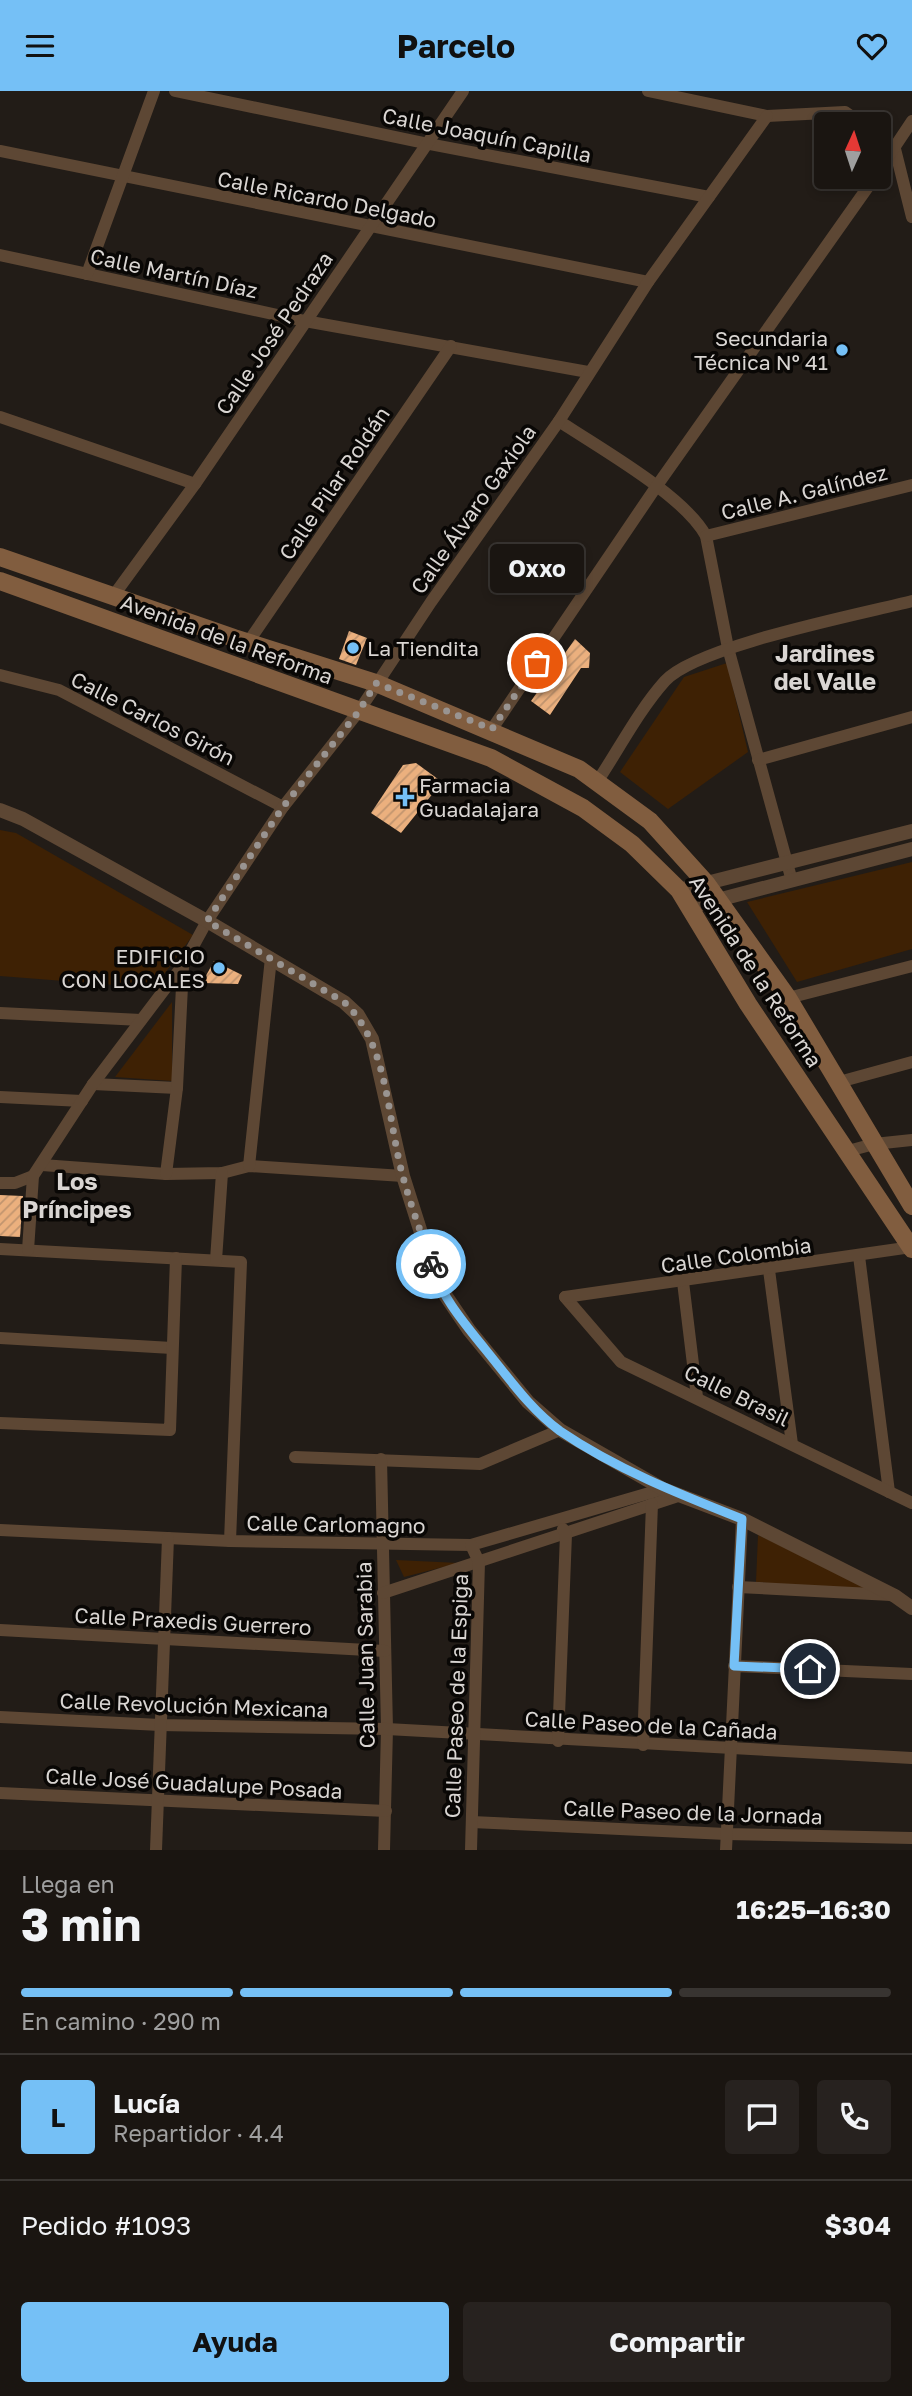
<!DOCTYPE html>
<html lang="es">
<head>
<meta charset="utf-8">
<style>
	:root { --surface:#1a1511; --page:#27221f; --text:#f1f3f6; --muted:#9f9f9f; --line:#383431; --accent:#75c0f6 }
	body { margin:0; font-family:"Golos Text",sans-serif; background:var(--page); color:var(--text); height:100vh; display:flex; flex-direction:column; font-size:26px; white-space:nowrap }
	* { box-sizing:border-box; margin:0 }
	p { font-size:23px; color:var(--muted) }
	.icon { flex:none; width:38px; height:38px; fill:none; stroke:currentColor; stroke-width:2; stroke-linecap:round; stroke-linejoin:round }
	.map { position:relative; height:1759px; overflow:hidden }
	.side { display:flex; flex-direction:column; background:var(--surface); flex:1 }
	.side>* { flex:none }
	.needle { width:46px; rotate:3deg }
	.buttons { position:absolute; left:814px; top:21px; display:grid; gap:14px }
	.buttons a { display:grid; place-items:center; width:77px; height:77px; border-radius:7px; background:var(--surface); box-shadow:0 4px 10px #0003,0 0 0 2px var(--line); font-size:35px }
	.pin { position:absolute; display:grid; place-items:center; width:60px; height:60px; color:#fff; margin:-30px; border:4px solid #fff; border-radius:50%; box-shadow:0 2px 7px #0007 }
	.courier { position:absolute; display:grid; place-items:center; width:70px; height:70px; margin:-35px; border:5px solid #75c0f6; border-radius:50%; background:#fff; color:#222; box-shadow:0 2px 9px #0007 }
	.bubble { position:absolute; height:49px; border-radius:7px; background:var(--surface); box-shadow:0 4px 10px #0003,0 0 0 2px var(--line); font-size:23px; font-weight:700; line-height:49px; text-align:center }
	.summary em { font-style:normal; font-weight:700 }
	.summary div { display:flex; flex-direction:column-reverse }
	.summary { display:flex; align-items:center; justify-content:space-between; height:119px; padding:0 21px }
	h1 { font-size:46px; font-weight:700; line-height:52px }
	.bar { display:grid; grid-template-columns:repeat(4,1fr); gap:10px 7px; align-content:center; height:84px; padding:0 21px }
	.bar i { height:9px; border-radius:5px; background:var(--line) }
	.bar .selected { background:var(--accent) }
	.bar p { grid-column:span 4 }
	.line { display:flex; align-items:center; gap:18px; padding:0 21px; border-top:2px solid var(--line) }
	.line div { flex:1 }
	.round { display:grid; place-items:center; flex:none; width:74px; height:74px; border-radius:7px; background:var(--page) }
	.primary-button { display:flex; gap:14px; margin-top:auto; padding:14px 21px }
	.primary-button a { flex:1; height:80px; border-radius:7px; background:var(--accent); color:#111; font-size:28px; font-weight:700; line-height:80px; text-align:center }
	.primary-button a+a { background:var(--page); color:var(--text) }
	header { display:flex; justify-content:space-between; align-items:center; height:91px; padding:0 21px; background:var(--accent); color:#111; font-size:32px; font-weight:700 }
	.map>svg:first-child { display:block }
</style>
</head>
<body>
<header><svg class="icon" aria-label="menu" viewBox="0 0 24 24"><path d="M4 6h16M4 12h16M4 18h16"/></svg>Parcelo<svg class="icon" aria-label="heart" viewBox="0 0 24 24"><path d="M12 20l-8-8c-3-5 5-10 8-4 3-6 11-1 8 4z"/></svg></header>
<div class="map">
<svg width="912" height="1759" viewBox="0 0 912 1759">
	<defs>
		<pattern id="building-hatch" width="6" height="6" patternUnits="userSpaceOnUse" patternTransform="scale(1.75)"><rect width="6" height="6" fill="#ebb07e"/><path d="M-1 1l2-2M0 6l6-6M5 7l2-2" fill="none" stroke="#c0946e"/></pattern>
	</defs>
	<rect width="100%" height="100%" fill="#221c17"/>
	<!-- park -->
	<g fill="#3e2104">
		<path d="M727,572L748,661L668,718L620,681L684,586Z"/>
		<path d="M0,739L16,742L193,844L154,897L0,885Z"/>
		<path d="M912,771V858L797,891L747,811Z"/>
		<path d="M172,911V990L115,986Z"/>
		<path d="M758,1444L882,1501L756,1491Z"/>
		<path d="M396,1469L459,1472L404,1486Z"/>
	</g>
	<!-- building -->
	<g fill="url(#building-hatch)">
		<path d="M349,540L367,547L356,574L339,568Z"/>
		<path d="M575,548L590,562L589,577H581L550,624L531,610Z"/>
		<path d="M416,672L442,691L401,742L371,722L403,674Z"/>
		<path d="M214,870L242,884L238,893L202,892Z"/>
		<path d="M0,1104L23,1105L20,1146L0,1145Z"/>
	</g>
	<g fill="none" stroke-linecap="round" stroke-linejoin="round">
		<!-- minor -->
		<g stroke="#5d4734" stroke-width="12">
			<path d="M175,0L429,53L709,106"/>
			<path d="M648,0L767,25L845,21L862,33"/>
			<path d="M878,46L895,58L912,126"/>
			<path d="M0,60L648,191"/>
			<path d="M878,81L912,30"/>
			<path d="M0,164L305,230L588,281"/>
			<path d="M87,183L154,0"/>
			<path d="M0,326L195,393"/>
			<path d="M559,330C599,357 684,404 706,445L728,557L792,790"/>
			<path d="M706,445L912,394"/>
			<path d="M114,504L195,393L463,0"/>
			<path d="M249,550L451,255"/>
			<path d="M0,584L59,599L283,716"/>
			<path d="M492,638L656,396L875,86"/>
			<path d="M758,669L912,626"/>
			<path d="M597,691C619,658 639,619 665,590C696,555 861,523 912,510"/>
			<path d="M788,907L912,875"/>
			<path d="M0,922L141,929"/>
			<path d="M839,991L912,971"/>
			<path d="M93,993L177,997"/>
			<path d="M0,1006L82,1010"/>
			<path d="M848,1060L874,1053L912,1049"/>
			<path d="M42,1074L166,1083L222,1082L249,1075L403,1085"/>
			<path d="M249,1075L271,867"/>
			<path d="M166,1083L177,997L183,875"/>
			<path d="M0,1092H15L33,1085"/>
			<path d="M0,1158L241,1171L230,1450"/>
			<path d="M28,1159L33,1085L93,993L183,874L207,830L283,716L359,620L431,511L559,330L648,191L767,25"/>
			<path d="M859,1165L889,1401"/>
			<path d="M216,1169L222,1082"/>
			<path d="M769,1179L792,1353"/>
			<path d="M683,1191L697,1306"/>
			<path d="M565,1206L621,1271L912,1412"/>
			<path d="M565,1206L912,1156"/>
			<path d="M0,1247L172,1257"/>
			<path d="M0,1332L170,1339L176,1167"/>
			<path d="M295,1366L480,1373L560,1339"/>
			<path d="M381,1368L387,1638L384,1759"/>
			<path d="M0,1439L230,1450L471,1454L663,1398"/>
			<path d="M738,1496L891,1504"/>
			<path d="M383,1502L681,1404"/>
			<path d="M0,1539L385,1560"/>
			<path d="M734,1575L912,1583"/>
			<path d="M0,1626L160,1634L387,1638L912,1667"/>
			<path d="M558,1650L566,1443L563,1438"/>
			<path d="M643,1654L652,1413"/>
			<path d="M0,1702L386,1720"/>
			<path d="M472,1731L726,1743L912,1747"/>
			<path d="M156,1759L168,1447"/>
			<path d="M471,1759L479,1471L471,1454"/>
			<path d="M726,1759L742,1428"/>
		</g>
		<!-- tertiary -->
		<g stroke="#5d4734" stroke-width="14">
			<path d="M0,719L23,728L207,830L344,911L358,924L372,948L403,1085L437,1192L469,1239L528,1311L560,1339L663,1398L742,1428L895,1505L912,1517"/>
			<path d="M679,799L912,740"/>
			<path d="M691,816L912,758"/>
		</g>
		<!-- secondary -->
		<g stroke="#815d3f" stroke-width="18">
			<path d="M0,466L234,547L376,592L579,678L650,730L706,792L788,907L912,1115"/>
			<path d="M0,490L491,667L583,717L632,753L679,799L748,913L912,1158"/>
		</g>
	</g>
	<g fill="none" stroke-linecap="round" stroke-linejoin="round">
		<!-- done -->
		<path stroke="#999491" stroke-width="7" stroke-dasharray="0 12.6" d="M431,1173C422,1144 411,1115 403,1086C387,1028 389,953 344,911L207,830L283,716L359,620L376,592L492,638L537,572"/>
		<!-- route -->
		<path stroke="#75c0f6" stroke-width="9" d="M431,1173C441,1205 464,1232 485,1258C508,1286 530,1318 560,1340C616,1378 679,1403 742,1428L734,1575L810,1578"/>
	</g>
	<!-- markers -->
	<g fill="#75c0f6" stroke="#090705" stroke-width="2.5">
		<circle cx="842" cy="259" r="7"/>
		<circle cx="353" cy="557" r="7"/>
		<path d="M401.5 695.5h7v7h7v7h-7v7h-7v-7h-7v-7h7z"/>
		<circle cx="219" cy="877" r="7"/>
	</g>
	<g text-anchor="middle" dominant-baseline="central" stroke-width="7" stroke-linejoin="round" paint-order="stroke">
		<!-- street labels -->
		<g font-size="21" fill="#d9d5d2" stroke="#090705">
			<text transform="translate(487 44) rotate(11)">Calle Joaquín Capilla</text>
			<text transform="translate(327 108) rotate(11)">Calle Ricardo Delgado</text>
			<text transform="translate(174 182) rotate(12)">Calle Martín Díaz</text>
			<text transform="translate(274 242) rotate(-56)">Calle José Pedraza</text>
			<text transform="translate(334 392) rotate(-56)">Calle Pilar Roldán</text>
			<text transform="translate(804 401) rotate(-14)">Calle A. Galíndez</text>
			<text transform="translate(473 418) rotate(-55)">Calle Álvaro Gaxiola</text>
			<text transform="translate(227 548) rotate(20)">Avenida de la Reforma</text>
			<text transform="translate(153 627) rotate(27)">Calle Carlos Girón</text>
			<text transform="translate(756 880) rotate(57)">Avenida de la Reforma</text>
			<text transform="translate(736 1164) rotate(-8)">Calle Colombia</text>
			<text transform="translate(737 1304) rotate(26)">Calle Brasil</text>
			<text transform="translate(336 1433) rotate(1)">Calle Carlomagno</text>
			<text transform="translate(193 1530) rotate(3)">Calle Praxedis Guerrero</text>
			<text transform="translate(365 1564) rotate(-91)">Calle Juan Sarabia</text>
			<text transform="translate(456 1605) rotate(-88)">Calle Paseo de la Espiga</text>
			<text transform="translate(194 1614) rotate(2)">Calle Revolución Mexicana</text>
			<text transform="translate(651 1634) rotate(3)">Calle Paseo de la Cañada</text>
			<text transform="translate(194 1692) rotate(3)">Calle José Guadalupe Posada</text>
			<text transform="translate(693 1721) rotate(2)">Calle Paseo de la Jornada</text>
		</g>
		<!-- poi labels -->
		<g font-size="21" fill="#d9d5d2" stroke="#090705" text-anchor="end">
			<text x="828" y="247">Secundaria<tspan x="828" dy="24">Técnica Nº 41</tspan></text>
			<text x="367" y="557" text-anchor="start">La Tiendita</text>
			<text x="419" y="694" text-anchor="start">Farmacia<tspan x="419" dy="24">Guadalajara</tspan></text>
			<text x="205" y="865">EDIFICIO<tspan x="205" dy="24">CON LOCALES</tspan></text>
		</g>
		<!-- quarter labels -->
		<g font-size="24" font-weight="bold" fill="#d9d5d2" stroke="#090705">
			<text x="825" y="561">Jardines<tspan x="825" dy="28">del Valle</tspan></text>
			<text x="77" y="1089">Los<tspan x="77" dy="28">Príncipes</tspan></text>
		</g>
	</g>
</svg>
<div class="buttons">
<a><svg class="needle" viewBox="-14 -14 28 28"><path d="M0-13l5 13h-10z" fill="#e53935"/><path d="M0 13l5-13h-10z" fill="#9f9f9f"/></svg></a>
</div>
<div class="pin" style="left:537px;top:572px;background:#ea580c"><svg class="icon" aria-label="bag" viewBox="0 0 24 24"><path d="M5 8h14l-1 12H6zM9 8a3 3 0 0 1 6 0"/></svg></div>
<div class="pin" style="left:810px;top:1578px;background:#1f2937"><svg class="icon" aria-label="home" viewBox="0 0 24 24"><path d="M3 11l9-7 9 7M6 9v11h12V9"/></svg></div>
<div class="courier" style="left:431px;top:1173px"><svg class="icon" aria-label="bike" viewBox="0 0 24 24"><circle cx="6" cy="16" r="4"/><circle cx="18" cy="16" r="4"/><path d="M6 16l4-8h5l3 8M10 8l3 8H6M13 5h3"/></svg></div>
<div class="bubble" style="left:490px;top:453px;width:94px">Oxxo</div>
</div>
<section class="side">
<div class="summary"><div><h1>3 min</h1><p>Llega en</p></div><em>16:25–16:30</em></div>
<div class="bar"><i class="selected"></i><i class="selected"></i><i class="selected"></i><i></i><p>En camino · 290 m</p></div>
<div class="line" style="height:126px"><b class="round" style="background:var(--accent);color:#111">L</b><div><b>Lucía</b><p>Repartidor · 4.4</p></div><a class="round"><svg class="icon" aria-label="chat" viewBox="0 0 24 24"><path d="M4 5h16v11H9l-5 4z"/></svg></a><a class="round"><svg class="icon" aria-label="phone" viewBox="0 0 24 24"><path d="M5 4h4l2 5-3 2q2 4 5 5l2-3 5 2v4C11 20 4 13 5 4z"/></svg></a></div>
<div class="line" style="height:91px"><div>Pedido #1093</div><b>$304</b></div>
<div class="primary-button"><a>Ayuda</a><a>Compartir</a></div>
</section>
</body>
</html>
